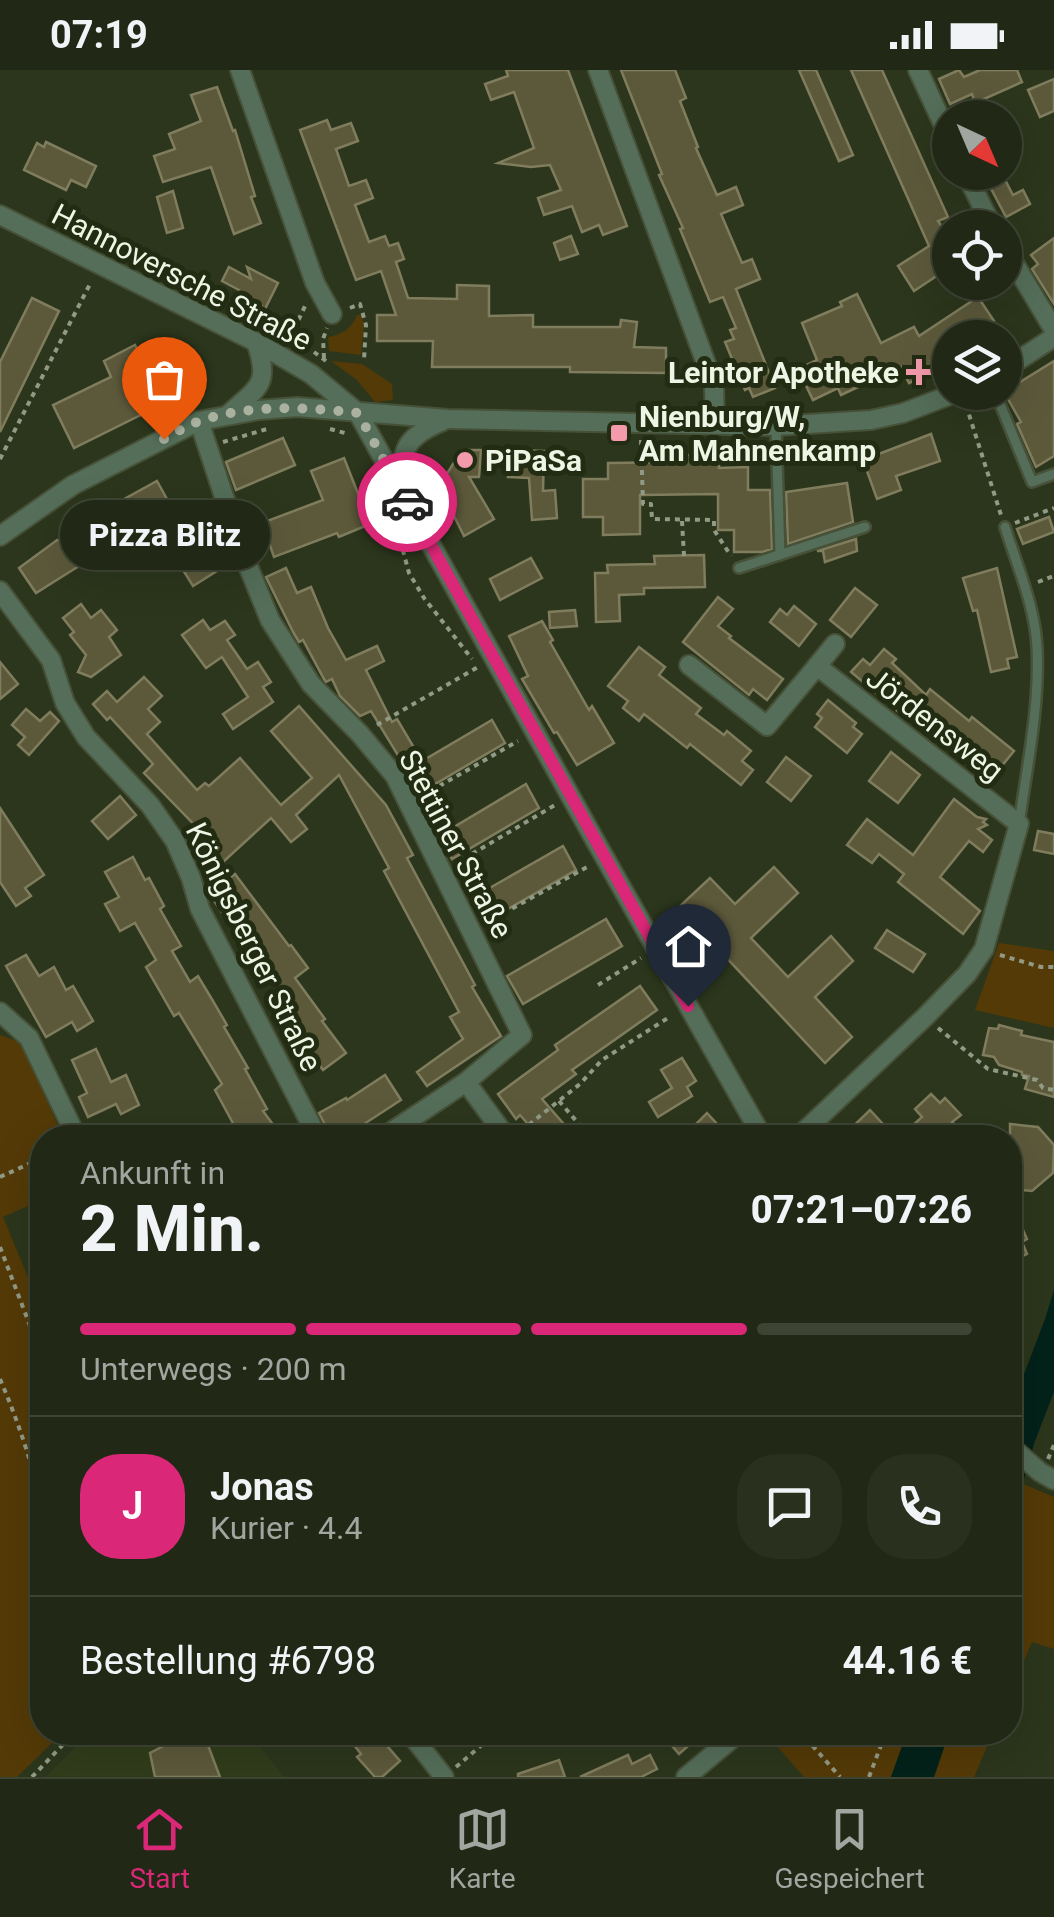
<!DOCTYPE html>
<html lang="de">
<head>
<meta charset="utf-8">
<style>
	:root { --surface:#212815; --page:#29301e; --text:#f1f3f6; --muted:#a2a6a0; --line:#3e4434; --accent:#db2777 }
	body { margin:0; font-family:Roboto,sans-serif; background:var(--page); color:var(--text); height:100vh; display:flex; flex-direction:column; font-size:38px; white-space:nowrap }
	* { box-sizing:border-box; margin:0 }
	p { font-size:32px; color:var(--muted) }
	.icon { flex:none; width:55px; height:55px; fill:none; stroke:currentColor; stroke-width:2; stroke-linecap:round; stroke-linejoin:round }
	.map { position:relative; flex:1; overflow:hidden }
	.panel { position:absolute; left:30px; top:1055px; width:992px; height:620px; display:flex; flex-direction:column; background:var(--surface); border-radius:40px; box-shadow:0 10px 40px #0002,0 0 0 2px var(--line) }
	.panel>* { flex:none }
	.needle { width:65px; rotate:136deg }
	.buttons { position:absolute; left:932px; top:30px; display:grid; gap:20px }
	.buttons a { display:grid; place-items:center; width:90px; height:90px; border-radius:50%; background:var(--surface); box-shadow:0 10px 40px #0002,0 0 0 2px var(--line); font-size:50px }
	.pin { position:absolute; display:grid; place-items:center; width:85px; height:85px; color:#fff; margin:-102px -42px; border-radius:50% 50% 50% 0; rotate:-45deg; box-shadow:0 0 10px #0007 }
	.pin .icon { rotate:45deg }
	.courier { position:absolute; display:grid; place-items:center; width:100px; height:100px; margin:-50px; border:8px solid #db2777; border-radius:50%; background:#fff; color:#222; box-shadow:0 2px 12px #0007 }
	.bubble { position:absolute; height:70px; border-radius:35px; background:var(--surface); box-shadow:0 10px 40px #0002,0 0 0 2px var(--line); font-size:32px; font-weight:800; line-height:70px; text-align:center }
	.headline em { font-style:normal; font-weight:800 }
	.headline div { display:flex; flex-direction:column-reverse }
	.headline { display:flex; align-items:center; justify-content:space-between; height:170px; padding:0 50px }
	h1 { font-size:65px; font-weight:800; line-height:75px }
	.bar { display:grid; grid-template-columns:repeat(4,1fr); gap:15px 10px; align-content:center; height:120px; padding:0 50px }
	.bar i { height:12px; border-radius:8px; background:var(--line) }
	.bar .current { background:var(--accent) }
	.bar p { grid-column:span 4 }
	.line { display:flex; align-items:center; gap:25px; padding:0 50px; border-top:2px solid var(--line) }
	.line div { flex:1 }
	.round { display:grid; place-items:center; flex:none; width:105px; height:105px; border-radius:40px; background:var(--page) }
	.status { display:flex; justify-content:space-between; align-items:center; height:70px; padding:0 50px; background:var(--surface); direction:ltr }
	.status svg { height:28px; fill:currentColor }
	.tabs { display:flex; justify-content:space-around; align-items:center; height:140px; border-top:2px solid var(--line); background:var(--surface); font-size:28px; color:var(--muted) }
	.tabs a { display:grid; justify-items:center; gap:5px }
	.tabs .current { color:var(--accent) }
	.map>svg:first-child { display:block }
</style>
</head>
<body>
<div class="status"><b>07:19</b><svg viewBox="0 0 49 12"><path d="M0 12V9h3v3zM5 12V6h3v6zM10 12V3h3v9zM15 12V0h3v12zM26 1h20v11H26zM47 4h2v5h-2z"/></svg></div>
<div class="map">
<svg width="1054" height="1707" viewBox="0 0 1054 1707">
	<rect width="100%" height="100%" fill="#2c361c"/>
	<!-- built -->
	<path fill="#303d1b" d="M91,1662L249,1663L284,1707H45Z"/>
	<!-- green -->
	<g fill="#543a07">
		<path d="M357,245H361L364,254L361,285L329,281L328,267C341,265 352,259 357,245Z"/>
		<path d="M331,291L362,294L392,314L393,330L375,332L357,310Z"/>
		<path d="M999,873L1054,881V958L975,940Z"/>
		<path d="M0,965L17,971L27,985L63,1067L42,1068V1130L3,1147L42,1241V1662L62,1663L17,1707H0Z"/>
		<path d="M1023,1414L1054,1427V1579L1032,1572L1010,1623V1457Z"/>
		<path d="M774,1662L907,1663L891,1707H804L770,1668Z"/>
		<path d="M949,1663H993L974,1707H934Z"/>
	</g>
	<!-- water -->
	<g fill="#03221a">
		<path d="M1054,1220V1322L1035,1371L1010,1457V1341L1045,1249Z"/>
		<path d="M907,1662L949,1663L934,1707H891Z"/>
	</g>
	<!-- building -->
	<g fill="#5c593b" stroke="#807d5e" stroke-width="2.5">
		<path d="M506,0H568L627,156L603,165L599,155L582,162L572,136L544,145L538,128L561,120L550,95L531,97L498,93L534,78L514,22L491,30L485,14L508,6Z"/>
		<path d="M621,0H675L686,28L680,31L698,77L696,78L717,125L736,117L743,135L721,144L742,193L752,189L760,209L736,219L775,318L753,327L749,318L745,320L725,272L734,269L730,260L736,258L723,227L710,232L680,159L683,158L659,105L662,104Z"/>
		<path d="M799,0H816L853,85L839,91Z"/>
		<path d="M851,0H882L948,147L938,151L950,168V197L914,221L898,196L929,176Z"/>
		<path d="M959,0L964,7L980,0H1017L1022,12L975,33L972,24L950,34L939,9Z"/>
		<path d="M1054,9V41L1040,47L1028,20Z"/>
		<path d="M217,17L233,61L235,60L255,126L251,127L261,153L234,164L211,97L163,112L154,86L175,79L169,64L201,51L191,25Z"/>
		<path d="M327,50L331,60L351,53L358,71L336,79L349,116L366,110L373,128L355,135L369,172L385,166L389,176L398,173L404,189L396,192L408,228L457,229V215L489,216V246L533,245V257H620L621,250L637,252L634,277L666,278V303L570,302V297H432L433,271H377V245H396L381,201L356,210L300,60Z"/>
		<path d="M46,72L96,96L86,117L71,110L66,120L24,100L37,73L44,77Z"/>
		<path d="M1002,104L1013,125L1023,120L1030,134L1006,147L987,111Z"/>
		<path d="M173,121L183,158L167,163L157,127Z"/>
		<path d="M571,166L578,184L560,190L554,173Z"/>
		<path d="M1054,168V234L1032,199L1038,194L1031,185Z"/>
		<path d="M229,197L251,209L247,197L278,213L264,241L261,235L238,223L239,220L222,211Z"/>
		<path d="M857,224L881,273L914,257L919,266L978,227L994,251L968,268H950V279L931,291L936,301L909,313L901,297L841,325L838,318L813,330L798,299L817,290L802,253L842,236L840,232Z"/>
		<path d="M32,228L59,241L0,362V292Z"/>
		<path d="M135,275L143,290L161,294L177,327L74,378L53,335L111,307L104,291Z"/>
		<path d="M1054,291V386L1036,397L1017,354L1021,352L1004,322Z"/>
		<path d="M931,364L940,391L896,406L901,420L877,429L863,390Z"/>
		<path d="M283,368L295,395L236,420L226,392Z"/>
		<path d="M462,380H481L479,407H469L494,449L464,466L439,416Z"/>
		<path d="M509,380L544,381L543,421L555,420L557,448L532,450L529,408L508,407Z"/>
		<path d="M680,385H695V392H719V398L748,397V420H770L772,479L762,482H734V460H718V424L640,425V464L603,465V447H583V409H608V393L680,392Z"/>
		<path d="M344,388L370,454L339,467L337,463L274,487L262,453L323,430L311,401Z"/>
		<path d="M157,411L197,483L206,477L220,499L193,516L155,455L150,457L146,450L131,458L117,433Z"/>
		<path d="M847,413L853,452L788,474L786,422Z"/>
		<path d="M1049,447L1054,462L1023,474L1017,459Z"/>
		<path d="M856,469L857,481L825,492L823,481H817Z"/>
		<path d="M57,470L76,475L87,491L36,523L19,498Z"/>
		<path d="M704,485L705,517L644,518V524L619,525L620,551L596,552L595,503H608L607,495L655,494L654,486Z"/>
		<path d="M531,488L542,508L500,530L490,509Z"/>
		<path d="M286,498L297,523L311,517L328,558L346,590L377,576L384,591L366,600L392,652L397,649L419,686L404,695L371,641L360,646L340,626L332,609L326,612L324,609L303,570L299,572L293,562L266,507Z"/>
		<path d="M997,498L1017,587L1007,589L1009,598L991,602L977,540L973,541L963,508Z"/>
		<path d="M855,518L877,535L851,567L830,550Z"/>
		<path d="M718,527L733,539L718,556L731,566L729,568L783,609L767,630L753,619L749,625L683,572Z"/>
		<path d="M81,534L91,548L101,540L117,560L109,567L121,585L91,607L78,602L86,585L70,565L74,562L63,548Z"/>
		<path d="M794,536L816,554L799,576L770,552L780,539L787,545Z"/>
		<path d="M575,540L577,556L550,558L549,542Z"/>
		<path d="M203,550L210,560L225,551L235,565L227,570L247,599L258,592L271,612L263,617L273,632L233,659L223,644L248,627L222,587L206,598L182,565Z"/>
		<path d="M542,551L553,570L550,572L589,640L592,636L614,673L577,695L557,662L554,663L522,609L528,606L509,566Z"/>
		<path d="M639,577L665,597L659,605L701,638L696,644L724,665L727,661L751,681L742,691L753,700L741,715L690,674L687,678L644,644L639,651L623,638L628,631L608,616Z"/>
		<path d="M884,579L896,589L892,593L926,625L930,619L969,651L972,647L1014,681L991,709L950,674L948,677L909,644L906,648L851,602L863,589L870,595Z"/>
		<path d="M0,592L18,614L0,629Z"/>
		<path d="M144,607L162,626L148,639L160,652L147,664L197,720L205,713L209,716L240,688L281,735L312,708L271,661L299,636L386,735L413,785L407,788L475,915L472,917L501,966L427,1016L417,1002L463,969L450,947L459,942L384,801L389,798L339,705L296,745L307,759L291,772L271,748L222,793L206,776L210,771L144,703L153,694L110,647L107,650L93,634L107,621L117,632Z"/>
		<path d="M828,630L856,653L853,657L862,664L847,683L815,657L822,648L817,644Z"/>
		<path d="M26,639L40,651L50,642L59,651L29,685L18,675L25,667L12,655Z"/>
		<path d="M492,650L505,673L425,720L412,697Z"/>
		<path d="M891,682L920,705L898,733L869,711Z"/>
		<path d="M786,687L811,706L791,731L767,712Z"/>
		<path d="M526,714L539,738L452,789L439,766Z"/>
		<path d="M120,726L136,745L108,769L92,751Z"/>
		<path d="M954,729L977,747L986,749L983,752L987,755L978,759L992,770L983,782L969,771L940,807L980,841L963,864L898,812L904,804L879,784L872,793L847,775L867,749L913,785Z"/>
		<path d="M0,738L44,805L25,818L31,826L16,836L0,812Z"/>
		<path d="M1038,761L1054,764V784L1034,780Z"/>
		<path d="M563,776L576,800L487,851L474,827Z"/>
		<path d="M133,787L145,810L149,808L164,836L160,839L181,876L172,881L190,912L198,906L213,931L227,955L224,957L248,998L245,999L267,1039L263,1041L283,1068H215L235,1057L215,1020L222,1014L179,943L174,946L146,897L156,890L135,853L120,861L105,834L119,827L105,802Z"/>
		<path d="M774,797L798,823L751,868L788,907L831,866L853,891L815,927L852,967L825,993L679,837L710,808L735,834Z"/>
		<path d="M235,804L289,876L291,875L308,898L295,908L325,949L322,951L346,983L323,1000L305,976L308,974L282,939L291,932L252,879L248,882L209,823Z"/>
		<path d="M606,849L622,876L523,934L507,906Z"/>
		<path d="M887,860L925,884L913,902L875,878Z"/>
		<path d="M26,885L39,906L54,897L66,920L73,916L93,951L77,961L72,952L46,967L6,896Z"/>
		<path d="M640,916L657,940L572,1000L576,1004L542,1029L576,1068H540L520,1045L516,1049L498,1024L558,980L555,975Z"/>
		<path d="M999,955L1022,961L1021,965L1054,972V1027L1025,1019L1029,1006L1022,1005V1002L999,995L994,987L983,985L989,958L998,959Z"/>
		<path d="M96,979L111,1012L126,1005L139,1035L121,1044L116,1034L88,1047L79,1027L87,1023L72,990Z"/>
		<path d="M682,988L696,1011L687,1017L692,1026L658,1047L649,1032L672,1018L661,1000Z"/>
		<path d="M385,1005L401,1030L361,1056L363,1059L347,1068H332L319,1043L346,1028L347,1030Z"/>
		<path d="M931,1024L940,1033L945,1028L961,1045L952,1052L960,1060L952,1068H899L922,1047L915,1039Z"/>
		<path d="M870,1040L896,1068H841Z"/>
		<path d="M707,1043L730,1068H682Z"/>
		<path d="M1010,1054L1038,1057L1054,1075L1053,1103L1032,1121L1010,1119Z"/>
		<path d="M1010,1131L1027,1169L1022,1172L1027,1184L1010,1192Z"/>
		<path d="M191,1662H203L220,1707H155L150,1683Z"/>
		<path d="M344,1662H375L400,1691L382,1707H375L357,1687L361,1684Z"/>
		<path d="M660,1662H704L679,1684Z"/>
		<path d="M628,1685L632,1694L650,1685L657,1699L641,1707H580Z"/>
		<path d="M559,1690L565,1707H518V1704Z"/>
	</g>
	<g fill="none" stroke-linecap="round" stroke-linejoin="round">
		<!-- service casing -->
		<g stroke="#475138" stroke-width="14">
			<g id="service">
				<path d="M995,322L1032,412L1054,404"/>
				<path d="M776,357L780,485"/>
				<path d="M1005,457C1017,496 1035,536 1037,577C1040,634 1027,697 1019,754"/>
				<path d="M739,498L865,457"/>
			</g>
		</g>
		<!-- minor casing -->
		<g stroke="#475138" stroke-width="22">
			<g id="minor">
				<path d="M240,0L315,213L332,244"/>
				<path d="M598,0L714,315L715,354"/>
				<path d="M918,0L950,69"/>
				<path d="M965,102L993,158"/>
				<path d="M0,145L256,272L311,304L358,343L592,765L763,1068"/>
				<path d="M1005,178L1054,260"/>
				<path d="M1005,299L1054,267"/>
				<path d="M229,344C258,317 271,315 256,272"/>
				<path d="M199,351L242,481L270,550L311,614L360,664L395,706L522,965L466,1012L382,1068"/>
				<path d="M402,414C400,377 409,365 443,351"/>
				<path d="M0,466L73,415L199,351L259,340L297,337L448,349L776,356L871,350L903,343L958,322"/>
				<path d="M0,521L51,590L65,633L86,667L150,735L175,771L191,808L200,839L318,1068"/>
				<path d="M689,595L767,656L817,596"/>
				<path d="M0,942L29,968L77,1068"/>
				<path d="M466,1012L507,1068"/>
				<path d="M797,1068L925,947L967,904L984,879L1019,754L817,596L835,574"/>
				<path d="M1010,1376L1040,1402L1054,1410"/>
				<path d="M409,1662L444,1707"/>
				<path d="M686,1707L740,1662"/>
			</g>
		</g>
		<!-- path -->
		<g stroke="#919a85" stroke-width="4" stroke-dasharray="5 5" stroke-linecap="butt">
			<path d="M103,174L132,178L186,207L198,219L244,244"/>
			<path d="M350,238L360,234L366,255L364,290"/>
			<path d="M290,268L306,234"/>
			<path d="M314,282L330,294"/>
			<path d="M324,288L323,269L327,258"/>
			<path d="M966,335L1001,445"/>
			<path d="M330,359L345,363"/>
			<path d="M641,370L643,434H651L652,449L714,450V460L731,486"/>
			<path d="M223,372L267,359"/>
			<path d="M0,389L90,214"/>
			<path d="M395,451L409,503L424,528L472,589"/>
			<path d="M682,451L684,486"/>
			<path d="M1015,453L1054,438"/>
			<path d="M1038,512L1054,506"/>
			<path d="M377,655L478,597"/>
			<path d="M422,726L518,671"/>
			<path d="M455,794L555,735"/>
			<path d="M486,853L587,797"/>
			<path d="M1000,885L1041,897H1054"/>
			<path d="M598,915L641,888"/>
			<path d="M938,958L988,999L1037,1010L1043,1018L1054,1020"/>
			<path d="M559,1031L591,1068"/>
			<path d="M521,1061L580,1014L602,990L671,946"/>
			<path d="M0,1107L42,1088"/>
			<path d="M0,1177L40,1282L42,1303"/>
			<path d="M0,1309C18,1351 33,1395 42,1440"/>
			<path d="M1048,1389L1054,1375"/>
			<path d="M812,1662L805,1667L840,1707"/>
			<path d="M456,1697L497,1662"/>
			<path d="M32,1707L75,1662"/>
			<path d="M869,1707L886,1662"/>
		</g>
		<!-- service -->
		<use href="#service" stroke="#546e59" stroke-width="9"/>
		<!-- minor -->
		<use href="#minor" stroke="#546e59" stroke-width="18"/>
	</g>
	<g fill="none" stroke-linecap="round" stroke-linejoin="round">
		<!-- done -->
		<path stroke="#aab29f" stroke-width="10" stroke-dasharray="0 18" d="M164,369C176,363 187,355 200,351C250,334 306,337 358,343L407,432"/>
		<!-- route -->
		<path stroke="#db2777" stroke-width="12" d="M407,432L688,936"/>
	</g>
	<!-- markers -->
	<g fill="#f39aab" stroke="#222c12" stroke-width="4">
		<path d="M914 287h10v10h10v10h-10v10h-10v-10h-10v-10h10z"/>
		<rect x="609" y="353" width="20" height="20" rx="5"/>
		<circle cx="465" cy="390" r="10"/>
	</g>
	<g text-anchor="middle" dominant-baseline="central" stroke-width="10" stroke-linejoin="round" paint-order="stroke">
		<!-- street labels -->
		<g font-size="30" fill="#eef5e5" stroke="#222c12">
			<text transform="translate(182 207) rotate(27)">Hannoversche Straße</text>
			<text transform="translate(935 654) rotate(38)">Jördensweg</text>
			<text transform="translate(456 774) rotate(62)">Stettiner Straße</text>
			<text transform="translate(254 877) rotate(64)">Königsberger Straße</text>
		</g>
		<!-- poi labels -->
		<g font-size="30" font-weight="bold" fill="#eef5e5" stroke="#222c12" text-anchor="start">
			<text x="899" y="302" text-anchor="end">Leintor Apotheke</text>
			<text x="639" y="346">Nienburg/W,<tspan x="639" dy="34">Am Mahnenkamp</tspan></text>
			<text x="485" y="390">PiPaSa</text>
		</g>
	</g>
</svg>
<div class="buttons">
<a><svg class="needle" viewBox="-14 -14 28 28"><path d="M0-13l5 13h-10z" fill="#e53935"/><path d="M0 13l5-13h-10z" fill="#a2a6a0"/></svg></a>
<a><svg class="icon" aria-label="locate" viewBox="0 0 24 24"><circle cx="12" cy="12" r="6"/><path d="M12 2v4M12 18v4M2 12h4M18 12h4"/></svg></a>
<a><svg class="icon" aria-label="layers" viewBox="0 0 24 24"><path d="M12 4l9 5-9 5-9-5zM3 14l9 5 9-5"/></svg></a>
</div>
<div class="pin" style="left:164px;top:369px;background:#ea580c"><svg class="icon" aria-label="bag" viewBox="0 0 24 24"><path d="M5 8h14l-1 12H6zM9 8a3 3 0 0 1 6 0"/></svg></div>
<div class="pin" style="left:688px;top:936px;background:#1f2937"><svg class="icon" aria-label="home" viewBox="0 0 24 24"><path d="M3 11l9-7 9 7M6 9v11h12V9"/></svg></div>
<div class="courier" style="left:407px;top:432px"><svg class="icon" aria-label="car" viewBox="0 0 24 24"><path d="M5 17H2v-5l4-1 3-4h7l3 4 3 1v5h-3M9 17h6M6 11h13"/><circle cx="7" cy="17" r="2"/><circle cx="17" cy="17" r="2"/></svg></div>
<div class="bubble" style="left:60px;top:430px;width:210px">Pizza Blitz</div>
<section class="panel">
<div class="headline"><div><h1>2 Min.</h1><p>Ankunft in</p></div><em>07:21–07:26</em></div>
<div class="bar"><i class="current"></i><i class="current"></i><i class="current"></i><i></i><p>Unterwegs · 200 m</p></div>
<div class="line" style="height:180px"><b class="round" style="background:var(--accent);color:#fff">J</b><div><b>Jonas</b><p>Kurier · 4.4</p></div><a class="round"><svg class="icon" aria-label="chat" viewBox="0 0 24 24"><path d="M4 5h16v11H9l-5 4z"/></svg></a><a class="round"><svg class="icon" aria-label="phone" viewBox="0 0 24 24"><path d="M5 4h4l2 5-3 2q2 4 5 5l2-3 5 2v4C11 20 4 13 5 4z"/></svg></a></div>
<div class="line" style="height:130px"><div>Bestellung #6798</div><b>44.16 €</b></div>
</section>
</div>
<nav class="tabs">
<a class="current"><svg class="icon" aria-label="home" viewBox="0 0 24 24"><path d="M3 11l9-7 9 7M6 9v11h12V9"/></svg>Start</a>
<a><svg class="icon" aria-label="map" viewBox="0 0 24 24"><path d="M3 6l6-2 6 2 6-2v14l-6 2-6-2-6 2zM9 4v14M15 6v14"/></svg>Karte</a>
<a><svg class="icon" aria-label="saved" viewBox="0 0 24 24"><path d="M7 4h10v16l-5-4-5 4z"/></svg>Gespeichert</a>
</nav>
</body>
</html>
